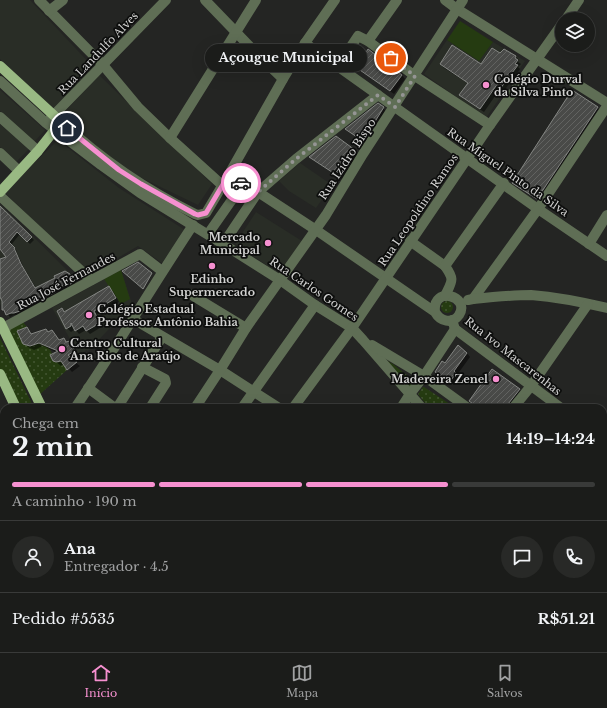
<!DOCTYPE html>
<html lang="pt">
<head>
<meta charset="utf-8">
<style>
	:root { --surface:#1b1c1a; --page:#282927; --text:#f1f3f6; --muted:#a0a1a2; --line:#393a39; --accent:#f690d0 }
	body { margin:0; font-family:"Libre Baskerville",serif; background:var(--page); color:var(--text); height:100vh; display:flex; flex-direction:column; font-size:15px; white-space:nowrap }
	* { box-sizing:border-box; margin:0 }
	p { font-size:13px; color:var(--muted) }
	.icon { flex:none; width:22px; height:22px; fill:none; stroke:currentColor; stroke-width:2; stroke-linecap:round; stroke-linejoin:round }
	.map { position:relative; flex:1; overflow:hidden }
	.side { position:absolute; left:0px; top:404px; width:607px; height:248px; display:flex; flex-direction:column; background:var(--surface); border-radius:12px 12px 0 0; box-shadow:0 4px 16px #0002,0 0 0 1px var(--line) }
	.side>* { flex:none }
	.controls { position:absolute; left:555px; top:12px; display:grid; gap:8px }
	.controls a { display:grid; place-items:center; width:40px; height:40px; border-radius:50%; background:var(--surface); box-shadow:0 4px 16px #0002,0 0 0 1px var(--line); font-size:20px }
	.pin { position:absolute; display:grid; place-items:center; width:34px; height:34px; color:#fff; margin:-17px; border:2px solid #fff; border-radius:50%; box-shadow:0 1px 4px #0007 }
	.courier { position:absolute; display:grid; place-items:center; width:40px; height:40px; margin:-20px; border:3px solid #f690d0; border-radius:50%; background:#fff; color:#222; box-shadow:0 1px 5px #0007 }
	.bubble { position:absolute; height:28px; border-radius:14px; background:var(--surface); box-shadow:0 4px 16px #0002,0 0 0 1px var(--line); font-size:13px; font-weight:700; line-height:28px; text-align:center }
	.head em { font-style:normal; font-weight:700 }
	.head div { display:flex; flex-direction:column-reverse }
	.head { display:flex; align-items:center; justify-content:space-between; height:68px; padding:0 12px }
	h1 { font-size:26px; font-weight:700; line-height:30px }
	.bar { display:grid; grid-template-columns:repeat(4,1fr); gap:6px 4px; align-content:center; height:48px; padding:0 12px }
	.bar i { height:5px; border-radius:3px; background:var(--line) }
	.bar .selected { background:var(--accent) }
	.bar p { grid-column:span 4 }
	.line { display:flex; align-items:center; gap:10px; padding:0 12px; border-top:1px solid var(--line) }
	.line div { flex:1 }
	.round { display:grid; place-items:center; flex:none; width:42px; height:42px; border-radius:21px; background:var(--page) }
	.dock { display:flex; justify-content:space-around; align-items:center; height:56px; border-top:1px solid var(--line); background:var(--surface); font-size:11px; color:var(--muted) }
	.dock a { display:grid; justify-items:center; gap:2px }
	.dock .selected { color:var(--accent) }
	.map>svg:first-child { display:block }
</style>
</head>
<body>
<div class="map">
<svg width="607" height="652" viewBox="0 0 607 652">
	<defs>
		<pattern id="grass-dots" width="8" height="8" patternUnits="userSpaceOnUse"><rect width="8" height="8" fill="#253b11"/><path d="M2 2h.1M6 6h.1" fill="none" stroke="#445633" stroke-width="1.8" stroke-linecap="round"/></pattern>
		<pattern id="building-hatch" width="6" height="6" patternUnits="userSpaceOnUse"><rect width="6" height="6" fill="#494a48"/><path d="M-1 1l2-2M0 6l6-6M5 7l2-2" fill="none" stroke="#626361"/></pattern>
	</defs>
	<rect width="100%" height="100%" fill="#242523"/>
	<!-- built -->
	<g fill="#292d26">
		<path d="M0,0H30L94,68L53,111L0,59Z"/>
		<path d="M447,40L479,61L493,42L525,61L486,118L424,74Z"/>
		<path d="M99,75L212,184L198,205L121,168L61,116Z"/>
		<path d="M0,90L45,130L34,142L0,111Z"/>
		<path d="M0,124L29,149L16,162L0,147Z"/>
		<path d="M58,140L119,188L185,230L162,263L138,246L89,275L4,192Z"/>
		<path d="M300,163L332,185L316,208L289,191L279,181Z"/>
		<path d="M0,204L76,279L8,318L0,304Z"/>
		<path d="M256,212L302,241L280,274L235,244Z"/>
		<path d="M121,270L132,304L128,309L88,351L86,350L80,356L52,308Z"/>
	</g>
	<!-- grass -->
	<g fill="url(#grass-dots)">
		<circle cx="447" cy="307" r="6"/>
		<path d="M23,322L27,327L17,331L23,343L30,346L39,343C50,348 52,349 53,361L56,362L61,361L67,370L38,396L5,330Z"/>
		<path d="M0,338L34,408H17L0,373Z"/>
		<path d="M384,359L393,364L415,382L410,387Z"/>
		<path d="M423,387H424L456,408H429L418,394Z"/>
	</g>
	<!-- garden -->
	<g fill="#253b11">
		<path d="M460,21L493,42L479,61L447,40Z"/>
		<path d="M121,270L130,299L121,304L104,279Z"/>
	</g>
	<!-- shadow -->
	<g fill="#0007">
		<path d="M504,50L516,57L519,60L518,62L521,64L518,67L520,69L504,91L500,89L484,112L464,99L461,95L469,84L444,68L441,64L482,65L501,54Z"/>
		<path d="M358,68L402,75L405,79L394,94L362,71Z"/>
		<path d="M572,92L598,108L601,112L541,202L517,186Z"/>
		<path d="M378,104L386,111L366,143L349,131Z"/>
		<path d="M354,151L358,154L342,179L314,160Z"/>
		<path d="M0,207L34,240L30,244L20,234L11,245L17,251H16L24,268L36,288L70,275L73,279L76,284L70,289H64L57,294L18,315H14L10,317L3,310V301L0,296V260L7,257L0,248Z"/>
		<path d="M109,288L113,291L119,302L97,314L103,326L90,334L86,330L79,334L75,329L71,332L67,328L65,313Z"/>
		<path d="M27,328L32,335L49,333L52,332L60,341L64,339L67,343L70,342L73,346L78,355L71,359L80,366L72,372L65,364L61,366L54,360L58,353L43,346L34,350L28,347L24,343Z"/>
		<path d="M467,353L470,357L457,375L459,377L454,385L440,375L445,365Z"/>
		<path d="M493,370L520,390L523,393L511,408H479Z"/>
	</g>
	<!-- building -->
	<g fill="url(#building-hatch)" stroke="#848683">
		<path d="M452,45L481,64L492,48L500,53L504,49L516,56L515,58L518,60L515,64L518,65L500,89L496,86L480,109L459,95L468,83L440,64Z"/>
		<path d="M368,49L402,75L390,91L357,68Z"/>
		<path d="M572,90L598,107L537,199L512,183Z"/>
		<path d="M378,103L384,107L363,141L345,129Z"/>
		<path d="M336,136L355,150L338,176L309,157Z"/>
		<path d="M0,206L32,237L27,242L17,232L9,242L15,248H14L21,264L35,288L55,278L54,276L65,271L70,274L73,281L72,283L67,286H60L55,291L56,292L27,306L20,311L14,313H11L6,315L4,310H2V301L0,297V259L6,257L0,249Z"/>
		<path d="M138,262L152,273L143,289L122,271Z"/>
		<path d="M109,286L116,298L94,311L100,323L86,331L83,326L75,331L71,323V326L66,329L57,311L62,308L64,312Z"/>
		<path d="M27,327L31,334L46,329L48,332L52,330L59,340L64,338L66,342L70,341L75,351L68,355L77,362L67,370L61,361L56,362L53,361L50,355L58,351L39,343L30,346L23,344L17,331Z"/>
		<path d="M458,345L467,353L454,371L456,373L450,382L435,372L442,361L445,363Z"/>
		<path d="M492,369L520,389L508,404L507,408H479L469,401Z"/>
	</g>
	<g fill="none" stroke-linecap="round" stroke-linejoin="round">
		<!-- minor -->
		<g stroke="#5f6e55" stroke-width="10">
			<path d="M39,0L103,65L138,107L170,138L222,185"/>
			<path d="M205,0L257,54L283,79"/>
			<path d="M445,0L457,9L607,103"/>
			<path d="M49,11L63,0"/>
			<path d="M566,19L579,0"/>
			<path d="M368,41L397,0"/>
			<path d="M305,43L538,209L607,256"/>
			<path d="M338,66L358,36L368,41L415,76L490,125"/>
			<path d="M0,81L46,123L101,165L140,193L223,244L280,280L315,305L352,328L363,340L422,408"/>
			<path d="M0,117L38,151"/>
			<path d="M48,121L166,0"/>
			<path d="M61,122C101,159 146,190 195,214L198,215L206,213L228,176L258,192L316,230L435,312C440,321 452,325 459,315C471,296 432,285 435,312"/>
			<path d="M170,138L256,0"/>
			<path d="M0,153L19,171"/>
			<path d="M228,176L283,79L305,43L335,0"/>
			<path d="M0,196L91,280"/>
			<path d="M208,234L243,184"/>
			<path d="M410,241L445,266"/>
			<path d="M223,244L258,192L296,159L378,95"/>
			<path d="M589,244L607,215"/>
			<path d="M190,294L246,328"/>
			<path d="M445,296C452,281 455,280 445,266L504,183"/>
			<path d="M473,299L538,209L607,106"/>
			<path d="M468,300L473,299C492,297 512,295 531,295C556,297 582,302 607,308"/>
			<path d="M133,319L220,370L279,408"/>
			<path d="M452,320L455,329L561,408"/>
			<path d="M3,328L140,254L162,271"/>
			<path d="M372,345L424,376L468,408"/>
			<path d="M142,367L165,379L166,383L150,408"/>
			<path d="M88,388L115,408"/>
			<path d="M75,408C116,348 153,285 193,225"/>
			<path d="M117,408L162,337"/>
			<path d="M195,408L220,370L246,328L326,215L363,154L463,0"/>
			<path d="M242,408L315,305"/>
			<path d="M293,408L352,328L490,125L562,24"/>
			<path d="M401,408L410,394L424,376L455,329"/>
			<path d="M513,408L531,386L588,304"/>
			<path d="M603,439L607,442"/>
			<path d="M603,504L607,507"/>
			<path d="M0,506L4,514"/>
			<path d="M0,538L4,536"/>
			<path d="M603,557L607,561"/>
			<path d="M0,615L4,613"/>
			<path d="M603,627L607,632"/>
			<path d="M73,648L75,652"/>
			<path d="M524,648L527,652"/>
			<path d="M535,648L538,652"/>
			<path d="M238,652L241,648"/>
			<path d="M326,652L329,648"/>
			<path d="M412,652L415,648"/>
			<path d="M465,652L468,648"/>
		</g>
		<!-- major -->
		<g stroke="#99b983" stroke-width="10">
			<path d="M0,66L61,122L38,151L0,192"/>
			<path d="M0,322L42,408"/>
			<path d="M0,374L16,408"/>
			<path d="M0,444L4,442"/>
			<path d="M157,648L159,652"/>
		</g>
	</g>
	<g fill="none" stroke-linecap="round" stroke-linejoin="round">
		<!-- done -->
		<path stroke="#959594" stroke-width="4" stroke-dasharray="0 7.2" d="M241,183L258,192L296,159L378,95L395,107L415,76L391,58"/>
		<!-- route -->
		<path stroke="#f690d0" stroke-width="5" d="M67,128L119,170L141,184L195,214L198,215L206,213L228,176L241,183"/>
	</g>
	<!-- markers -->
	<g fill="#f690d0" stroke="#0d0e0d" stroke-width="1.5">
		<circle cx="486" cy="85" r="4"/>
		<circle cx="268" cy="243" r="4"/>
		<circle cx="212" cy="266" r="4"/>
		<circle cx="89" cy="315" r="4"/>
		<circle cx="62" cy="349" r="4"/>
		<circle cx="496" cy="379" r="4"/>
	</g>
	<g text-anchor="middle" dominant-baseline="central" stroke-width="3.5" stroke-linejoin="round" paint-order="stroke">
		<!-- street labels -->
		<g font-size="11" fill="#d2d2d1" stroke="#0d0e0d">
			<text transform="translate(98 53) rotate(-46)">Rua Landulfo Alves</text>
			<text transform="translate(347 159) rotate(-57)">Rua Izidro Bispo</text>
			<text transform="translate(508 172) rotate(35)">Rua Miguel Pinto da Silva</text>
			<text transform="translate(418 210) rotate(-56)">Rua Leopoldino Ramos</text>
			<text transform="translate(66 281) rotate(-28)">Rua José Fernandes</text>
			<text transform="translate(314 289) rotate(34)">Rua Carlos Gomes</text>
			<text transform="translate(513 356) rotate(38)">Rua Ivo Mascarenhas</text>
		</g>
		<!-- poi labels -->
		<g font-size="11" font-weight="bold" fill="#d2d2d1" stroke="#0d0e0d" text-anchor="start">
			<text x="494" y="79">Colégio Durval<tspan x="494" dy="13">da Silva Pinto</tspan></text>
			<text x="260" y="237" text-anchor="end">Mercado<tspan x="260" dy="13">Municipal</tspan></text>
			<text x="212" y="279" text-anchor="middle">Edinho<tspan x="212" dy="13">Supermercado</tspan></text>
			<text x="97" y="309">Colégio Estadual<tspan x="97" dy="13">Professor Antônio Bahia</tspan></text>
			<text x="70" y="343">Centro Cultural<tspan x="70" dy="13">Ana Rios de Araújo</tspan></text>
			<text x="488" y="379" text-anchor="end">Madereira Zenel</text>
		</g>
	</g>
</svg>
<div class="controls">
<a><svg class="icon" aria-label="layers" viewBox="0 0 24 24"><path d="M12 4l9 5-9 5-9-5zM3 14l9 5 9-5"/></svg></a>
</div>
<div class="pin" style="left:391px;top:58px;background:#ea580c"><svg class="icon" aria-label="bag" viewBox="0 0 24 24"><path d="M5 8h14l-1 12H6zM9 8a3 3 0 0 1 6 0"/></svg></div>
<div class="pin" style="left:67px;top:128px;background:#1f2937"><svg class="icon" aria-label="home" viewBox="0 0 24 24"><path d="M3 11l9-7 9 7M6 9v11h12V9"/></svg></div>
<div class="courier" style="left:241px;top:183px"><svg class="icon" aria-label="car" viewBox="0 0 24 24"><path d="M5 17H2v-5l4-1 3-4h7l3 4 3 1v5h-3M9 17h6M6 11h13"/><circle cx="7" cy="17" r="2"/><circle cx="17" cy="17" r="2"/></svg></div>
<div class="bubble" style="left:205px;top:44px;width:162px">Açougue Municipal</div>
<section class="side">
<div class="head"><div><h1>2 min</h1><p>Chega em</p></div><em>14:19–14:24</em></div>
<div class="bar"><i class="selected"></i><i class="selected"></i><i class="selected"></i><i></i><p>A caminho · 190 m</p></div>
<div class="line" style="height:72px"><a class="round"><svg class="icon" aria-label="person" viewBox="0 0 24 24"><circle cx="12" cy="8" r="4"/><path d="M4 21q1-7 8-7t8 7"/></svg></a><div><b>Ana</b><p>Entregador · 4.5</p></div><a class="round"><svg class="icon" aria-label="chat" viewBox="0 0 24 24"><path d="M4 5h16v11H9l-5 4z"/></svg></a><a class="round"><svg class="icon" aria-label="phone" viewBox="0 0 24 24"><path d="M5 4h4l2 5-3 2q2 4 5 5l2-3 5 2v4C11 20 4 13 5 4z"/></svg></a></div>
<div class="line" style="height:52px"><div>Pedido #5535</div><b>R$51.21</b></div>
</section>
</div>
<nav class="dock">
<a class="selected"><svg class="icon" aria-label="home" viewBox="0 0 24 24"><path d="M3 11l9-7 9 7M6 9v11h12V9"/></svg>Início</a>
<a><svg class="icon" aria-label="map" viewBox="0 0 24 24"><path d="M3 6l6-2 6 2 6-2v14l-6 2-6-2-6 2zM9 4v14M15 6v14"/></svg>Mapa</a>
<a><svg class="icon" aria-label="saved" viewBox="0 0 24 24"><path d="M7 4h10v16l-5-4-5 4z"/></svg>Salvos</a>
</nav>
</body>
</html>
